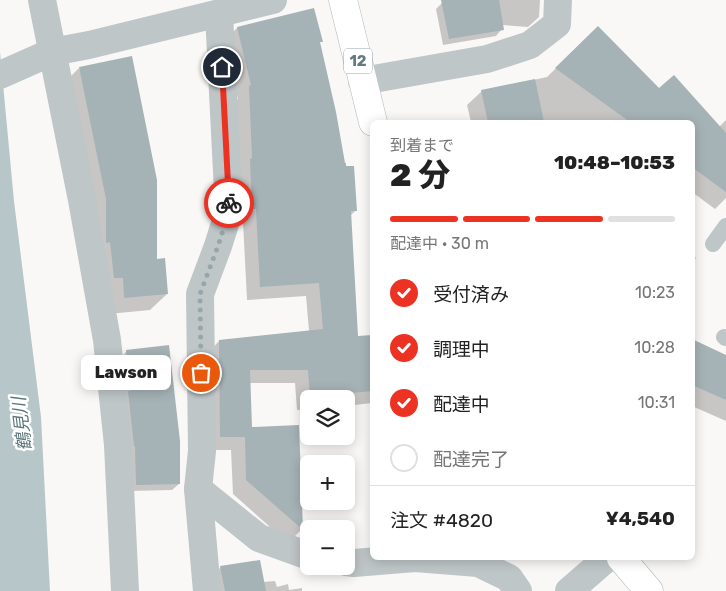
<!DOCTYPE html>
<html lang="ja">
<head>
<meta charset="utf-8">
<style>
	:root { --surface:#fff; --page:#f2f2f2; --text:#222; --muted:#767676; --line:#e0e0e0; --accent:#eb3223 }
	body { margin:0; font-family:Rubik,"Noto Sans JP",sans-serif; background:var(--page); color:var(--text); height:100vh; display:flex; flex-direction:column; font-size:19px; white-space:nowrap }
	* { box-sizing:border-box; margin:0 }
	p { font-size:16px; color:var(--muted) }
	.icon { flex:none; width:28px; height:28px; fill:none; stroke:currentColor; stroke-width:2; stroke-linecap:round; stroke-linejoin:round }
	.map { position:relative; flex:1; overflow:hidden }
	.sheet { position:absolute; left:370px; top:120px; width:325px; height:440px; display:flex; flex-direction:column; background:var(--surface); border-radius:8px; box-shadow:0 2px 12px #0003 }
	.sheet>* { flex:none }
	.controls { position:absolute; left:300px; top:390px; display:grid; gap:10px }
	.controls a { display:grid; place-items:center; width:55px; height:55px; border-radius:8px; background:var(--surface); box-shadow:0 2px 12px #0003; font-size:25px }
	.pin { position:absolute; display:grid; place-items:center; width:42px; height:42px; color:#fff; margin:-21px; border:2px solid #fff; border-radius:50%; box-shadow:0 1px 5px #0007 }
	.courier { position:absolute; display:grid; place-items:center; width:50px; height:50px; margin:-25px; border:4px solid #eb3223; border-radius:50%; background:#fff; color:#222; box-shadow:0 1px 6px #0007 }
	.bubble { position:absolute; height:35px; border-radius:8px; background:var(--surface); box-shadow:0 2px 12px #0003; font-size:16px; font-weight:800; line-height:35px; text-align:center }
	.head em { font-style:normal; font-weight:800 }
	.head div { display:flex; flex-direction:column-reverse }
	.head { display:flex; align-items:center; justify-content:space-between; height:85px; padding:0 20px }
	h1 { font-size:32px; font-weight:800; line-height:38px }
	.bar { display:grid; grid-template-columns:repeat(4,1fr); gap:8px 5px; align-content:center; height:60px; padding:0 20px }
	.bar i { height:6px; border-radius:4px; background:var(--line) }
	.bar .on { background:var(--accent) }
	.bar p { grid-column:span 4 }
	.line { display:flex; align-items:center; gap:12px; padding:0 20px; border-top:1px solid var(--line) }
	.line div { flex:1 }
	ol { padding:0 20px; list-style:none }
	li { display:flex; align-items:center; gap:15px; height:55px }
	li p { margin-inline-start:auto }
	li .icon { padding:5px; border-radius:50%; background:var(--accent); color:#fff; stroke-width:4 }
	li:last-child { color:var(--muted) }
	li i { width:28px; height:28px; border:2px solid var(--line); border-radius:50% }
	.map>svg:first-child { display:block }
</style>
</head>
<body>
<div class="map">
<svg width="726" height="591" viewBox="0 0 726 591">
	<rect width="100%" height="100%" fill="#f9f8f6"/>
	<!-- water -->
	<path fill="#b7c7c9" d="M0,52L14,201L41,417L50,591H0Z"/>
	<!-- shadow -->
	<g fill="#0003">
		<path d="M456,0H540L539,17L528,27L502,25V29L496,36L443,45L436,9L442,3Z"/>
		<path d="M598,27L659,89L719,127L726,120V198L715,209L692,192V122H471L467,105L482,91L547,77Z"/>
		<path d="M237,28L321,41L319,44L344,164L356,210L350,216L356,338L372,336V403L346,406V399H309V409L297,410L295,383H249L250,428L298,426L301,530L288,543L233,494L231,450H207L206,355L219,341L309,331L306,296L247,300L243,222H239L236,100L238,99L224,41Z"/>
		<path d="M79,68L156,260L167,294L150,310L108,314L63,84Z"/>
		<path d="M692,253L696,258L692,262Z"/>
		<path d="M692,344L726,356V421L692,406Z"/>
		<path d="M127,351L179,484L172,490L129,491L120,358Z"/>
		<path d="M221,567L263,582L275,581L277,587L288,584L289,590L302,588V591H210L208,580Z"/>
	</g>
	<!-- building -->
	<g fill="#a5b2b6">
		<path d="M441,0H499L504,30L449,39Z"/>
		<path d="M314,8L323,42H320L336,112L345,163H346V166H354L357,211H351L358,336L372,335V391L310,397L308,370H250L252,427L299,425L303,530L246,480L245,437H220L219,340L323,329L319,283L260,287L256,209H252L250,159L252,158L249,86L251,85L237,27Z"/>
		<path d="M598,26L659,88L674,75L726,133V192L692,167V122H630L555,68Z"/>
		<path d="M132,56L157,180V259L165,258L168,294L124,298L123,278H114L110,242L106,243V199L79,67Z"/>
		<path d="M535,79L544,122H488L481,90Z"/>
		<path d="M692,339L726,355V400L692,385Z"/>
		<path d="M169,345L180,441V484L136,485L135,446H134L128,391H130L126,350Z"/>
		<path d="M260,560L266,591H225L220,566Z"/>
	</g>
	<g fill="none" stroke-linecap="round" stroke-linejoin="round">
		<!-- primary casing -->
		<g stroke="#b2babc" stroke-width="29">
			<g id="primary">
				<path d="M343,0L373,122"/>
				<path d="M621,558L649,591"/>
			</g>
		</g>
		<!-- lane -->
		<g stroke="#bfc6c8" stroke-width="16">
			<path d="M713,244L726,226"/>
			<path d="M724,337L726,338"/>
		</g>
		<!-- street -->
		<g stroke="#bfc6c8" stroke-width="28">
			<path d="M42,0L82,200L107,340L118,445L125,591"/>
			<path d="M0,75L52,52L89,45L273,0"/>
			<path d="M362,81L487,59L530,45L557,24L558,0"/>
			<path d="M198,489L259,538L309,556"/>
			<path d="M346,562L354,563L415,558L478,563L509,578L518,591"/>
			<path d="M207,591L198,489L202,451L200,294L218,246L229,211L219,14"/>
			<path d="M569,591L607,558"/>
		</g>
		<!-- primary -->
		<use href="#primary" stroke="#fff" stroke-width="28"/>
	</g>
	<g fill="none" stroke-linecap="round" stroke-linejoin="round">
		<!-- done -->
		<path stroke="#97a6ab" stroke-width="5" stroke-dasharray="0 9" d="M201,373L200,294L218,246L229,211V203"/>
		<!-- route -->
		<path stroke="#eb3223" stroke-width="6" d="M222,67L229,203"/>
	</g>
	<g text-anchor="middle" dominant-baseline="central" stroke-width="5" stroke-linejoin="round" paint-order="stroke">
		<!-- shield labels -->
		<rect fill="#fff" stroke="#91a2a8" stroke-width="1" x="344" y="48.5" width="28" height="25" rx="4"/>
		<g font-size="15" font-weight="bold" fill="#627a82">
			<text x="358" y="61">12</text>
		</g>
		<!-- water labels -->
		<g font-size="18" font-style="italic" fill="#5d787c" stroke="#fff">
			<text transform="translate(22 424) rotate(-97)">鶴見川</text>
		</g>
	</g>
</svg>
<div class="controls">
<a><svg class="icon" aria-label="layers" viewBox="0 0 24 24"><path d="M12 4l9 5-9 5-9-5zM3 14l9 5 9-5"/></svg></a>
<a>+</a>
<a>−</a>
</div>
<div class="pin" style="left:201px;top:373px;background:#ea580c"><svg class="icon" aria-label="bag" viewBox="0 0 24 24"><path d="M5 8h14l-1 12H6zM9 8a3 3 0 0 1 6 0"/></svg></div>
<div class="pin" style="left:222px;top:67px;background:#1f2937"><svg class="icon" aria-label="home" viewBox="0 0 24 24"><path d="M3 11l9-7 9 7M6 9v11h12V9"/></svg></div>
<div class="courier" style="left:229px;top:203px"><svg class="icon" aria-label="bike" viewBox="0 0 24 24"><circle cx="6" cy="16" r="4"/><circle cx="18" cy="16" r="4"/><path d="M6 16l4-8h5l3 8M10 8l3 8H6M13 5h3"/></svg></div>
<div class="bubble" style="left:81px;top:355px;width:90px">Lawson</div>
<section class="sheet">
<div class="head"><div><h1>2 分</h1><p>到着まで</p></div><em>10:48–10:53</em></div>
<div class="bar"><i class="on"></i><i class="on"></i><i class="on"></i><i></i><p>配達中 · 30 m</p></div>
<ol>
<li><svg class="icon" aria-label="check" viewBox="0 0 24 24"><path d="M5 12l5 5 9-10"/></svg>受付済み<p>10:23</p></li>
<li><svg class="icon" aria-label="check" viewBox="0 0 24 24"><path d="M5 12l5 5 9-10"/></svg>調理中<p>10:28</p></li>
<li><svg class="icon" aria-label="check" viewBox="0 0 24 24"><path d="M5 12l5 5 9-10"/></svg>配達中<p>10:31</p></li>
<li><i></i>配達完了</li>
</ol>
<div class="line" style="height:65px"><div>注文 #4820</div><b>¥4,540</b></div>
</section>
</div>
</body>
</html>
